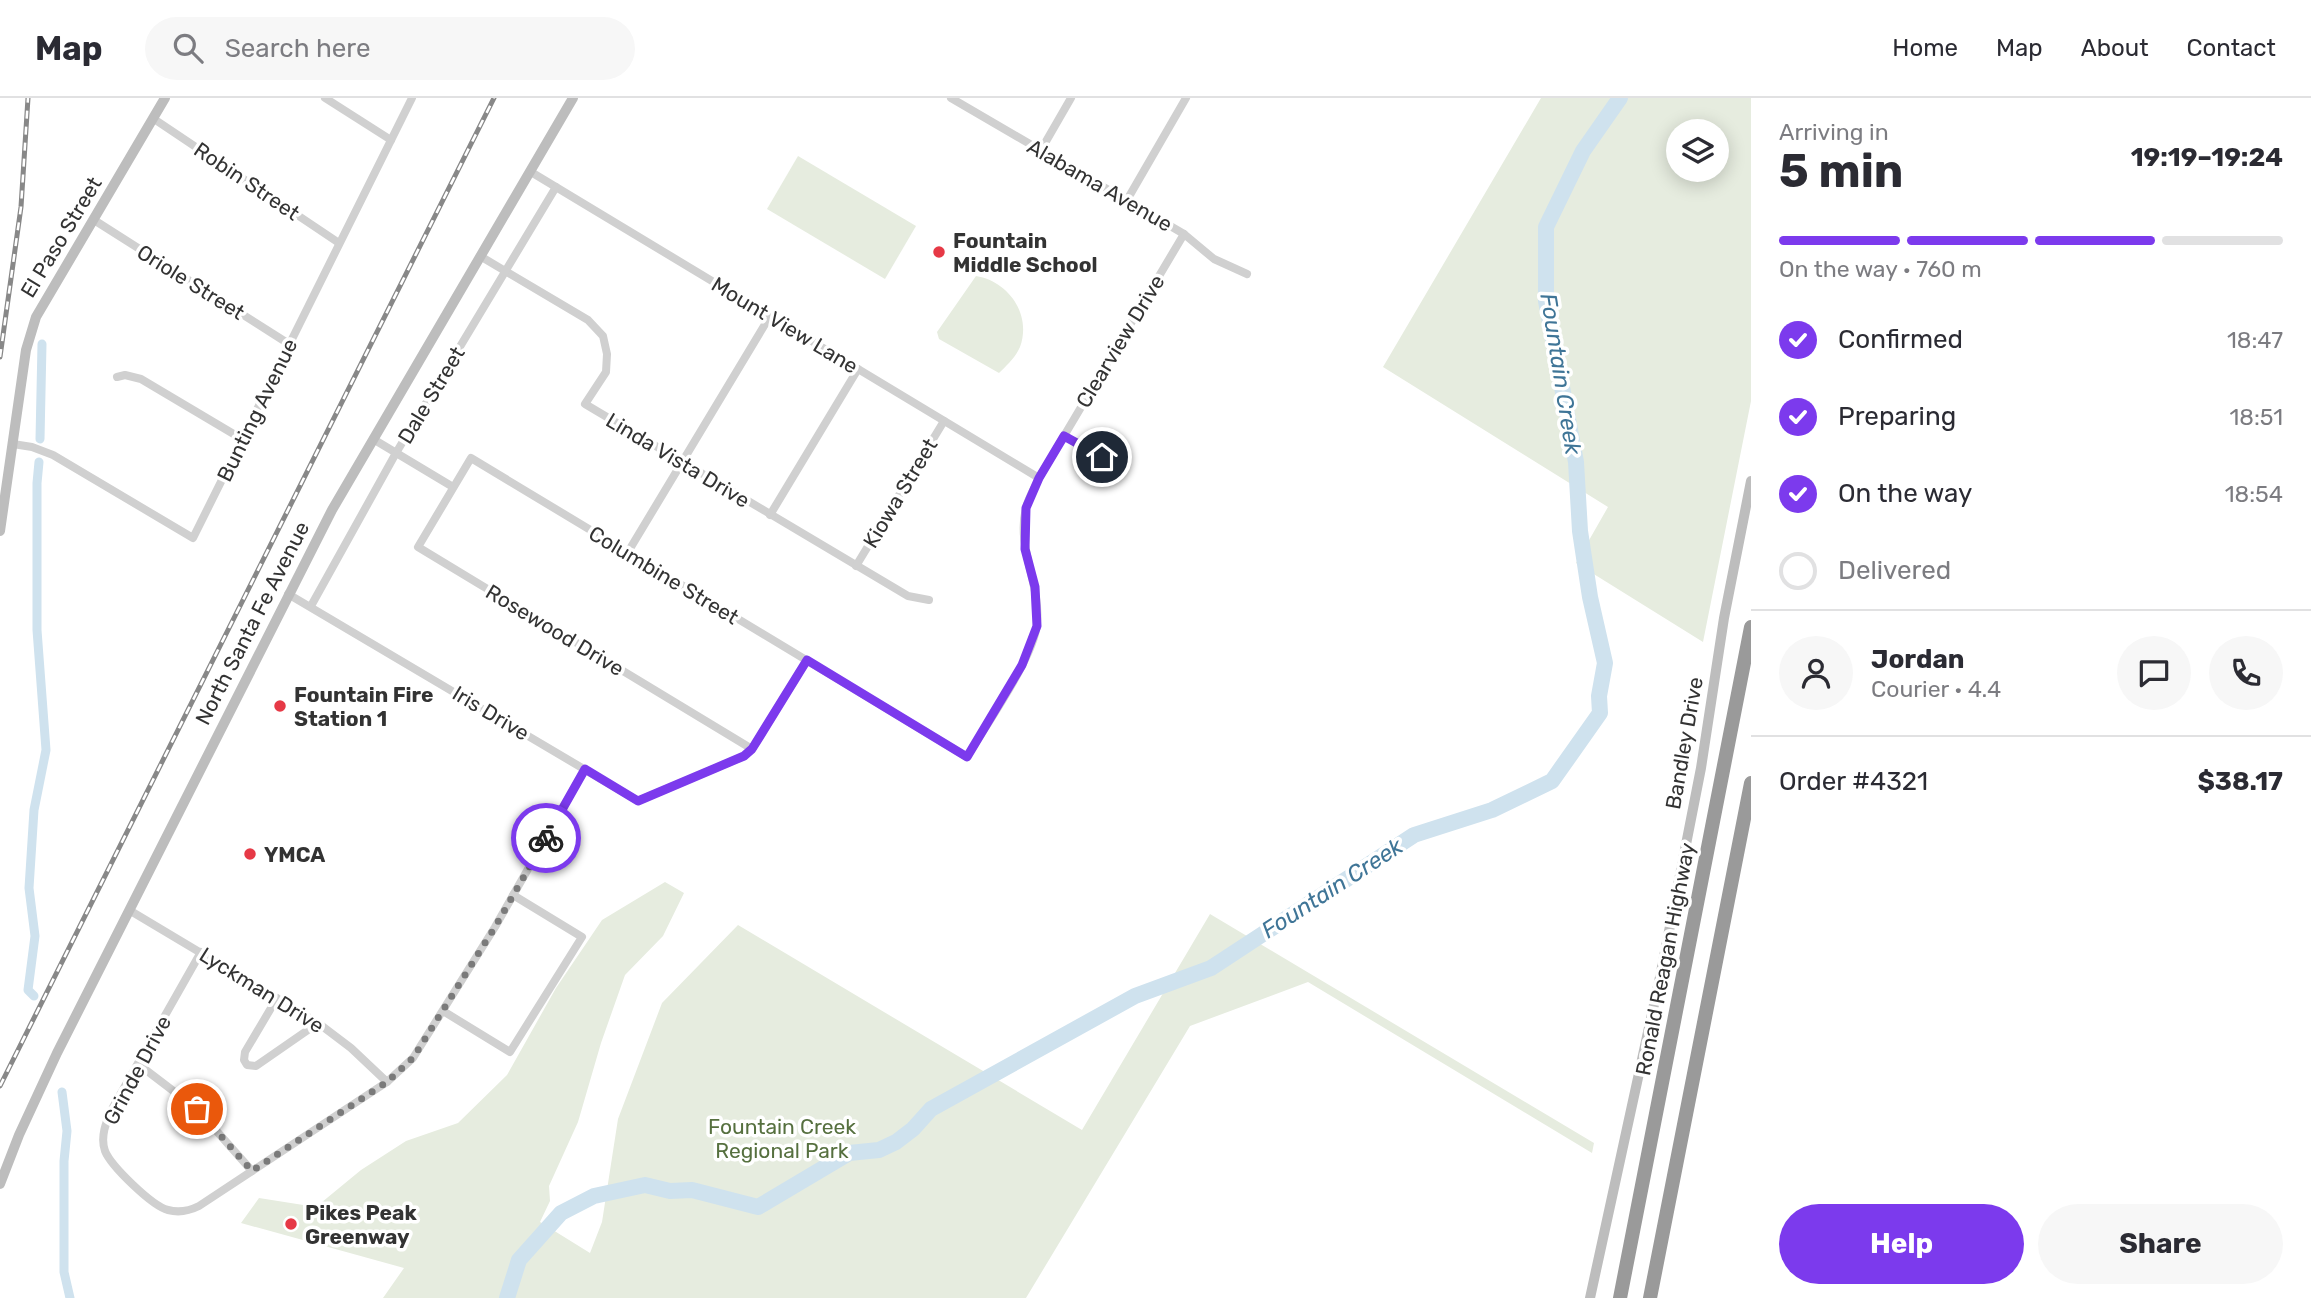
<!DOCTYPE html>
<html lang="en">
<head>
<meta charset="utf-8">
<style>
	:root { --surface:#fff; --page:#f7f7f7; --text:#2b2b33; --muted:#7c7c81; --line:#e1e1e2; --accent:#7c3aed }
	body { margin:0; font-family:Rubik,sans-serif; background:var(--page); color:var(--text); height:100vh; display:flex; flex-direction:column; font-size:26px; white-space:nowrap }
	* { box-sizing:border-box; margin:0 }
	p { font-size:23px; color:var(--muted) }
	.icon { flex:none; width:38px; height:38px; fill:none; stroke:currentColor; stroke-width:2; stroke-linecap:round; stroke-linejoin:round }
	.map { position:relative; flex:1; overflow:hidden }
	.drawer { display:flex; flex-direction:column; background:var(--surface); width:560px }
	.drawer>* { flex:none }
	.buttons { position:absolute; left:1666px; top:21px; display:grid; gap:14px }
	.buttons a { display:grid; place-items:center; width:63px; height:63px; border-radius:50%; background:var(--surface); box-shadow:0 4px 18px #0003; font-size:35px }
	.pin { position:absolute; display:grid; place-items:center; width:60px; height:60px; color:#fff; margin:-30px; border:4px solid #fff; border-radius:50%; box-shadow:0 2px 7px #0007 }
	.courier { position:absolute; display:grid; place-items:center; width:70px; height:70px; margin:-35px; border:5px solid #7c3aed; border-radius:50%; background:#fff; color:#222; box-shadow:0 2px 9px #0007 }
	.overview em { font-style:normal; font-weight:700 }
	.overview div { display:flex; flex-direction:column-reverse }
	.overview { display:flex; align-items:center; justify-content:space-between; height:119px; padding:0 28px }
	h1 { font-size:46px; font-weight:700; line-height:52px }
	.bar { display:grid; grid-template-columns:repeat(4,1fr); gap:10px 7px; align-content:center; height:84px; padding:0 28px }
	.bar i { height:9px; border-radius:5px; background:var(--line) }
	.bar .on { background:var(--accent) }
	.bar p { grid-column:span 4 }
	.line { display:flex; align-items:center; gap:18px; padding:0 28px; border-top:2px solid var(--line) }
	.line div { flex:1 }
	.round { display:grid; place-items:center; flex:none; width:74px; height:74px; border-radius:37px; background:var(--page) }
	ol { padding:0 28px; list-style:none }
	li { display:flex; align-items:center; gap:21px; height:77px }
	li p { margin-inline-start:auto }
	li .icon { padding:7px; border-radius:50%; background:var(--accent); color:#fff; stroke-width:4 }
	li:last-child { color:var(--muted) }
	li i { width:38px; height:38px; border:4px solid var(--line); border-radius:50% }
	.primary-button { display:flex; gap:14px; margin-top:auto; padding:14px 28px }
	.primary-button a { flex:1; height:80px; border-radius:42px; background:var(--accent); color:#fff; font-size:28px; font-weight:700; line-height:80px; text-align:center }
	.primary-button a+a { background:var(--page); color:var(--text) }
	header { display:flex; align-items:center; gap:42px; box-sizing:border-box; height:98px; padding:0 35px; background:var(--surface); border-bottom:2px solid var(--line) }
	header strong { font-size:33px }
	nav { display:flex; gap:38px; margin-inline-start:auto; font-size:24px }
	.search { width:490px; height:63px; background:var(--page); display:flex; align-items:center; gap:18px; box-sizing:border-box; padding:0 24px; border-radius:38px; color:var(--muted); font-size:26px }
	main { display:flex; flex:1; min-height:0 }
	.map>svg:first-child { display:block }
</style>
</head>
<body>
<header>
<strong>Map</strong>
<div class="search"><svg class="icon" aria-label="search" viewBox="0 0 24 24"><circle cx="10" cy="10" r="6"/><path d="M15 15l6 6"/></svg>Search here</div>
<nav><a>Home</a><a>Map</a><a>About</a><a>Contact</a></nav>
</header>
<main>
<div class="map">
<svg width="1751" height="1200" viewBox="0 0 1751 1200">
	<rect width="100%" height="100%" fill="#fff"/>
	<!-- green -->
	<g fill="#e6ecdf" fill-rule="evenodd">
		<path d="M1541,0H1751V303L1703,544L1576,465L1608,409L1383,269ZM1678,33H1717V72H1678Z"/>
		<path d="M798,58L916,128L885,181L767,111Z"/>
		<path d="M976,178C1008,183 1032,216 1020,249C1015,260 1007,267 999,275L939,241L937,234Z"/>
		<path d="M665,784L684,795L663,838L625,877L601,945L578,1024L549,1088L550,1103L540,1124L590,1155L602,1124L618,1021L662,905L738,827L1082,1032L1210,816L1594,1045L1592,1055L1308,884L1190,928L1026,1200H383L404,1170L241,1125L259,1100L316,1109L361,1072L406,1043L458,1025L507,977L556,890L602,822Z"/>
	</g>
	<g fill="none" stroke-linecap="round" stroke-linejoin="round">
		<!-- canal -->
		<g stroke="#cfe2ee" stroke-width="9">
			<path d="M40,341L42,246"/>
			<path d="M34,898L28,892L35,838L29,790L34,712L46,652L37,532V385L39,364"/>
			<path d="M62,994L67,1033L64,1063V1174L70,1200"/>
		</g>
		<!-- river -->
		<path stroke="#cfe2ee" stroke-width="16" d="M507,1200L519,1162L561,1115L594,1098L645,1087L670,1093L692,1092L758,1109L849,1055L879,1052L896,1044L913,1031L931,1011L1135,898L1211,870L1414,737L1492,712L1552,683L1600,615L1599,598L1605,565L1590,499L1580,433L1576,364L1546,203V129L1583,53L1620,0"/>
		<!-- street -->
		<g stroke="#d0d0d0" stroke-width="8">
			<path d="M325,0L391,42"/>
			<path d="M951,0L1184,136L1214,161L1247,176"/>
			<path d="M154,21L339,145"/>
			<path d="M1041,52L1071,0"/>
			<path d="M531,74L1039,380"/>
			<path d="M1127,102L1186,0"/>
			<path d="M94,122L289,246"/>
			<path d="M480,158L588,222L603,238L607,256L606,274L585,306L908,498L929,502"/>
			<path d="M117,279L125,277L141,281L242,341"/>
			<path d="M1064,338L1102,359"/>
			<path d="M373,341L453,389"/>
			<path d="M13,346L32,349L53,357L193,440L412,0"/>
			<path d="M770,417L858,271"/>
			<path d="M628,454L770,218"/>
			<path d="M856,468L944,323"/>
			<path d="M288,496L638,703L744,658L752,651L807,562"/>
			<path d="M311,508L396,355L556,89"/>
			<path d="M752,651L418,449L471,360L967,659C985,628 1034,560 1037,526C1041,487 1016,449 1026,410C1028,400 1035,389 1039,380L1184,136"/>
			<path d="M129,812L318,925L351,950L387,984"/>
			<path d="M201,854L112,1011C106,1024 100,1039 105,1053C111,1068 152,1108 168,1112C179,1115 189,1113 199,1108L387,984L413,960L495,829L585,671"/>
			<path d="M277,900L245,954L244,962L247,967L256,968L318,925"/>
			<path d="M443,913L510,954L582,839L513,797"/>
			<path d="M138,966L197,1011L252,1073"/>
		</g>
		<!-- secondary -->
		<g stroke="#bdbdbd" stroke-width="10">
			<path d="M0,433L26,252L36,219L165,0"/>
			<path d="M0,1086L19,1037L57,955L332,412L573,0"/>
			<path d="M1590,1200L1660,879L1701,670L1724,520L1751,383"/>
		</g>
		<!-- highway -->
		<g stroke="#9a9a9a" stroke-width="14">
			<path d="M1620,1200L1751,529"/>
			<path d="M1650,1200L1751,685"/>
		</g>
		<!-- rail casing -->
		<g stroke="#888" stroke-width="5">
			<g id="rail">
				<path d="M0,259L21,109L28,0"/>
				<path d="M0,988L494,0"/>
			</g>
		</g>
		<!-- rail -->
		<use href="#rail" stroke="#fff" stroke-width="2.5" stroke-dasharray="8" stroke-linecap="butt"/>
	</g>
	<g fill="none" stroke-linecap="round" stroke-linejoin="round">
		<!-- done -->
		<path stroke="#7a7a7a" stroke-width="7" stroke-dasharray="0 12.6" d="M197,1011L252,1073L387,984L413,960L495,829L546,740"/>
		<!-- route -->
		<path stroke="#7c3aed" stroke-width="9" d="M546,740L585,671L638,703L744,658L752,651L807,562L967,659L1022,567L1037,528L1035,489L1025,451L1026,410L1039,380L1064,338L1102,359"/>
	</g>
	<!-- markers -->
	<g fill="#e63946" stroke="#fff" stroke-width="2.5">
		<circle cx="939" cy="154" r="7"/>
		<circle cx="280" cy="608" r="7"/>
		<circle cx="250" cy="756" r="7"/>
		<circle cx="291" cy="1126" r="7"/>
	</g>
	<g text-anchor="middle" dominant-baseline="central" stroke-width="7" stroke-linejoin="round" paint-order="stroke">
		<!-- street labels -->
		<g font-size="21" fill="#333" stroke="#fff">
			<text transform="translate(247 83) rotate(34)">Robin Street</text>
			<text transform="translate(1100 87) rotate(30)">Alabama Avenue</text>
			<text transform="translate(61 139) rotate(-59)">El Paso Street</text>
			<text transform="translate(191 184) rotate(32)">Oriole Street</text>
			<text transform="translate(785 227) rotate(31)">Mount View Lane</text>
			<text transform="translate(1120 243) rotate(-59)">Clearview Drive</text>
			<text transform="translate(431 297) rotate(-59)">Dale Street</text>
			<text transform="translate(257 312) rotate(-64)">Bunting Avenue</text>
			<text transform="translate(678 362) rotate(31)">Linda Vista Drive</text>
			<text transform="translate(900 395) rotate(-59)">Kiowa Street</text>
			<text transform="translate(664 477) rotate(31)">Columbine Street</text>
			<text transform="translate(252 525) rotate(-63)">North Santa Fe Avenue</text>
			<text transform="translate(555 532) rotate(31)">Rosewood Drive</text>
			<text transform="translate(491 615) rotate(31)">Iris Drive</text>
			<text transform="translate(1684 645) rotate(-80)">Bandley Drive</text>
			<text transform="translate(1665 861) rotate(-79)">Ronald Reagan Highway</text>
			<text transform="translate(262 892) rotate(32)">Lyckman Drive</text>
			<text transform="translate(137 972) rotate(-62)">Grinde Drive</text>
		</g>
		<!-- poi labels -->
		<g font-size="21" font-weight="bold" fill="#333" stroke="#fff" text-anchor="start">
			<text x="953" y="142">Fountain<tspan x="953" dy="24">Middle School</tspan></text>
			<text x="294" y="596">Fountain Fire<tspan x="294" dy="24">Station 1</tspan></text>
			<text x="264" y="756">YMCA</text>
			<text x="305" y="1114">Pikes Peak<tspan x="305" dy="24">Greenway</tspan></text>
		</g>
		<!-- park labels -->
		<g font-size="21" fill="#56703f" stroke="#fff">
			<text x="782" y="1028">Fountain Creek<tspan x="782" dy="24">Regional Park</tspan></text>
		</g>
		<!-- water labels -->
		<g font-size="23" font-style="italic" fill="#3f7597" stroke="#fff">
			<text transform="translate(1561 276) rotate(81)">Fountain Creek</text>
			<text transform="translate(1332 790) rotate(-33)">Fountain Creek</text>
		</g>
	</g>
</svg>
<div class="buttons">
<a><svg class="icon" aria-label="layers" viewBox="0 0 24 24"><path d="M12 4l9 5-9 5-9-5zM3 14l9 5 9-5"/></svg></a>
</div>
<div class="pin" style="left:197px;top:1011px;background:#ea580c"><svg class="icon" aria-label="bag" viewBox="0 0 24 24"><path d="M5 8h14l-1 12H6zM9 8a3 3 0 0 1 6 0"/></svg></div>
<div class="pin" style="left:1102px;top:359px;background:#1f2937"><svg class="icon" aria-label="home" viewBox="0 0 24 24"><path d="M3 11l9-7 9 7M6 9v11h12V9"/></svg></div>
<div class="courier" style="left:546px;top:740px"><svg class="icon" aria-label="bike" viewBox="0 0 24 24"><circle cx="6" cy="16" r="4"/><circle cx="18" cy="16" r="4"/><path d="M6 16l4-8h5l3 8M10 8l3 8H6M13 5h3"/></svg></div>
</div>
<section class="drawer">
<div class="overview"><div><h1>5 min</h1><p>Arriving in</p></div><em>19:19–19:24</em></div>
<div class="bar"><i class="on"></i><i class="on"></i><i class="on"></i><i></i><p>On the way · 760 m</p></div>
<ol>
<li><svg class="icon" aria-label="check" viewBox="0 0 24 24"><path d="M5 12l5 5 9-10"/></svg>Confirmed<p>18:47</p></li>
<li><svg class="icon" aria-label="check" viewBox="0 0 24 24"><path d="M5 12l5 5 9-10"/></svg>Preparing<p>18:51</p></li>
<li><svg class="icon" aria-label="check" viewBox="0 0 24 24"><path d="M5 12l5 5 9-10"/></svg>On the way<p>18:54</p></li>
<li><i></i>Delivered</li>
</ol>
<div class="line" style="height:126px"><a class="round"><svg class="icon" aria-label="person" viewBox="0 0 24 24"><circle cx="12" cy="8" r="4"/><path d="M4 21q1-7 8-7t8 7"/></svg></a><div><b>Jordan</b><p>Courier · 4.4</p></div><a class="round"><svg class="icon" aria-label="chat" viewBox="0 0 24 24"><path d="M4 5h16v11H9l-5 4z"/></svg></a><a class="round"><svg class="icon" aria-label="phone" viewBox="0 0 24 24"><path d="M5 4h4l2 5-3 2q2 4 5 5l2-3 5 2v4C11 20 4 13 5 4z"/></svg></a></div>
<div class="line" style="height:91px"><div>Order #4321</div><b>$38.17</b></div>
<div class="primary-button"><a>Help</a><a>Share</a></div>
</section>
</main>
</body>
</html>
